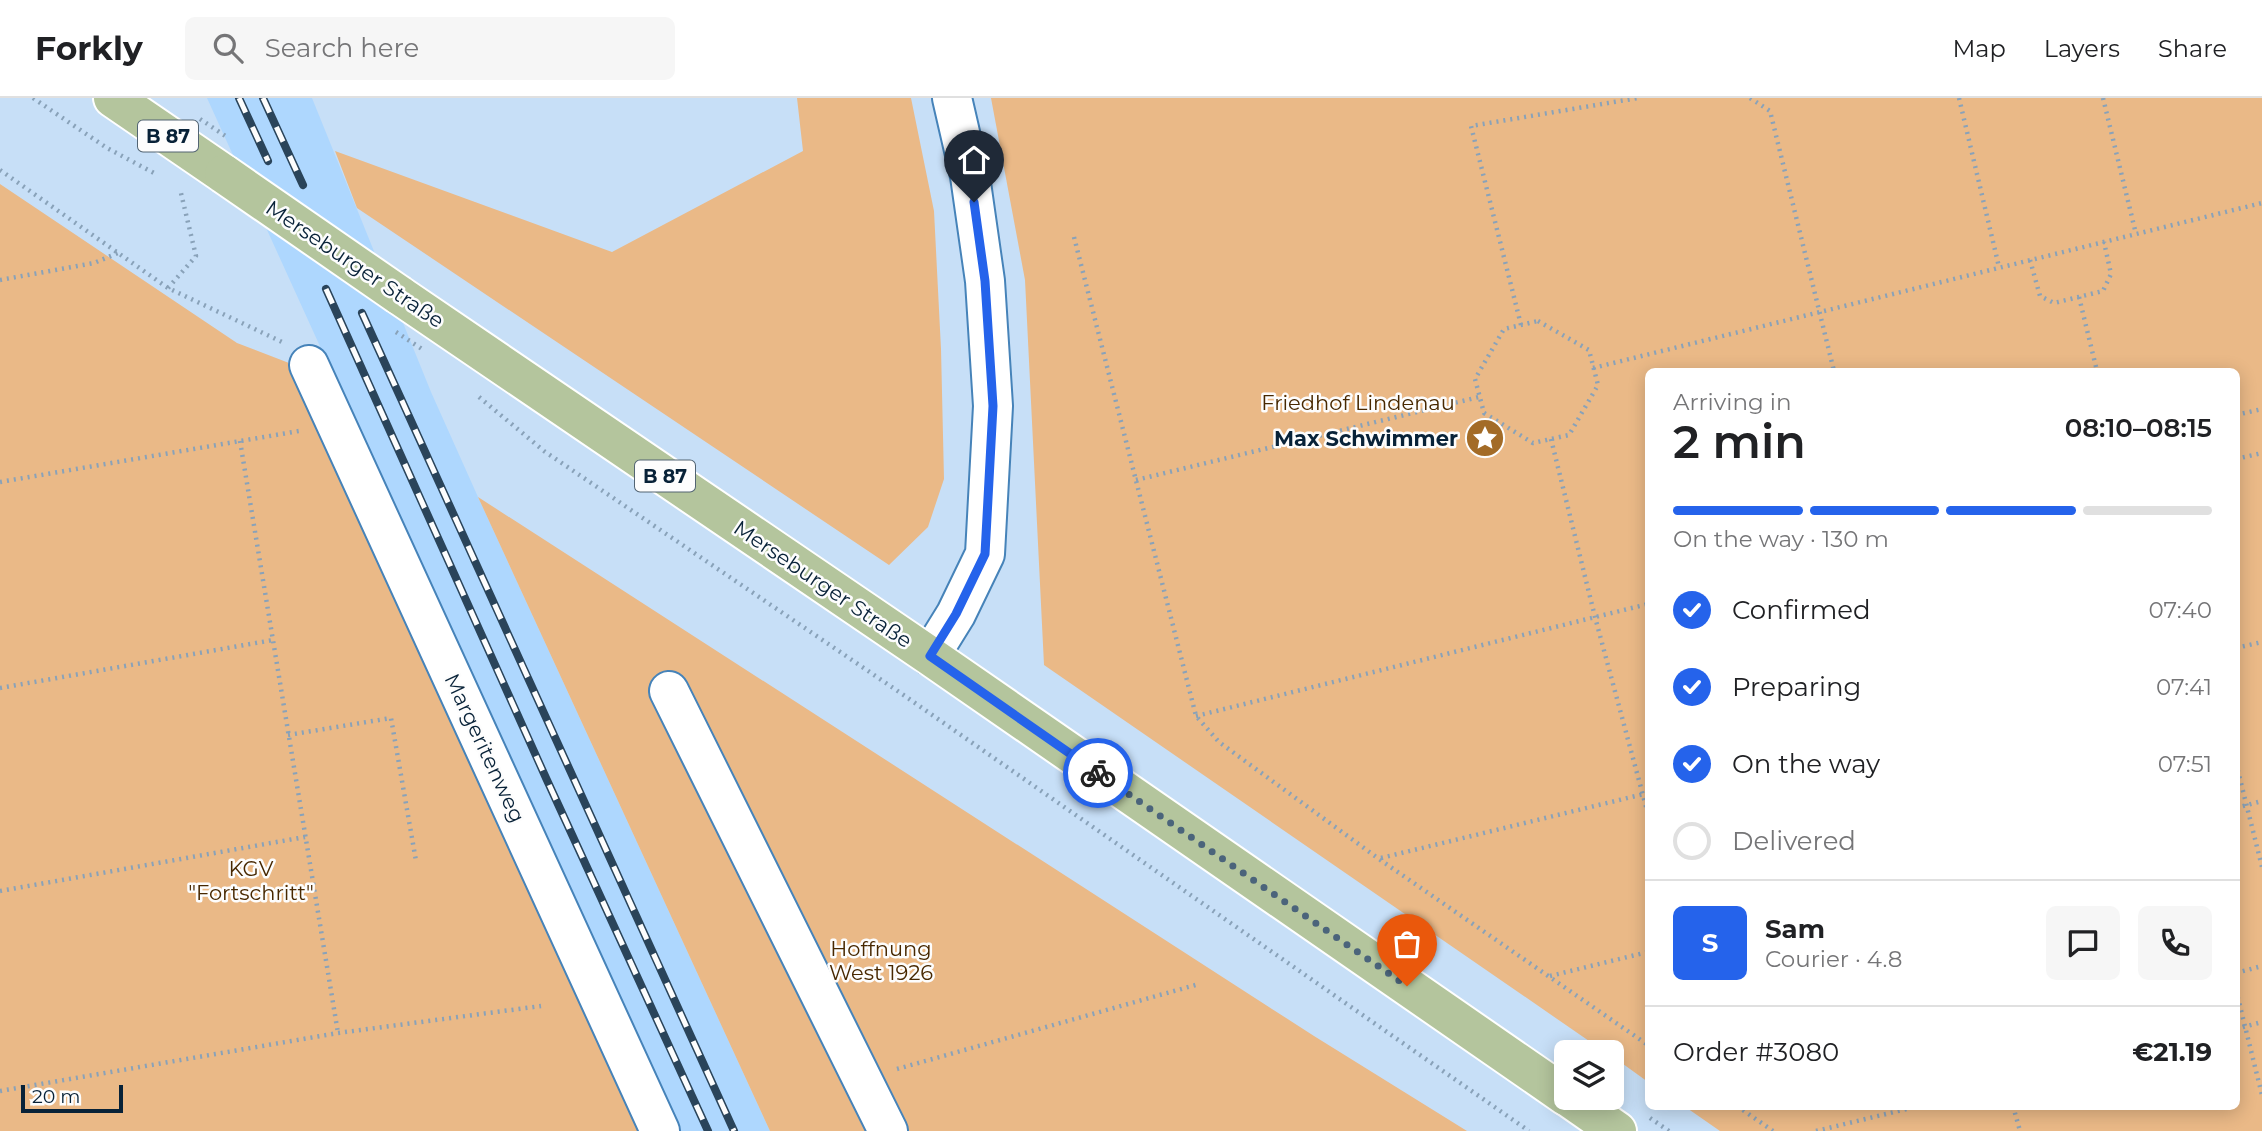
<!DOCTYPE html>
<html lang="en">
<head>
<meta charset="utf-8">
<style>
	:root { --surface:#fff; --page:#f6f6f6; --text:#202124; --muted:#757577; --line:#e0e0e0; --accent:#2563eb }
	body { margin:0; font-family:Montserrat,sans-serif; background:var(--page); color:var(--text); height:100vh; display:flex; flex-direction:column; font-size:26px; white-space:nowrap }
	* { box-sizing:border-box; margin:0 }
	p { font-size:23px; color:var(--muted) }
	.icon { flex:none; width:38px; height:38px; fill:none; stroke:currentColor; stroke-width:2; stroke-linecap:round; stroke-linejoin:round }
	.map { position:relative; flex:1; overflow:hidden }
	.side { position:absolute; left:1645px; top:270px; width:595px; height:742px; display:flex; flex-direction:column; background:var(--surface); border-radius:10px; box-shadow:0 4px 18px #0003 }
	.side>* { flex:none }
	.tools { position:absolute; left:1554px; top:942px; display:grid; gap:14px }
	.tools a { display:grid; place-items:center; width:70px; height:70px; border-radius:10px; background:var(--surface); box-shadow:0 4px 18px #0003; font-size:35px }
	.scale { position:absolute; left:21px; bottom:18px; width:102px; box-sizing:border-box; padding-left:7px; border:4px solid #082238; border-top:0; font-size:19px; line-height:24px; white-space:nowrap; color:#082238; -webkit-text-stroke:5px #fdfdfd; paint-order:stroke }
	.pin { position:absolute; display:grid; place-items:center; width:60px; height:60px; color:#fff; margin:-72px -30px; border-radius:50% 50% 50% 0; rotate:-45deg; box-shadow:0 0 7px #0007 }
	.pin .icon { rotate:45deg }
	.courier { position:absolute; display:grid; place-items:center; width:70px; height:70px; margin:-35px; border:5px solid #2563eb; border-radius:50%; background:#fff; color:#222; box-shadow:0 2px 9px #0007 }
	.head em { font-style:normal; font-weight:600 }
	.head div { display:flex; flex-direction:column-reverse }
	.head { display:flex; align-items:center; justify-content:space-between; height:119px; padding:0 28px }
	h1 { font-size:46px; font-weight:600; line-height:52px }
	.bar { display:grid; grid-template-columns:repeat(4,1fr); gap:10px 7px; align-content:center; height:84px; padding:0 28px }
	.bar i { height:9px; border-radius:5px; background:var(--line) }
	.bar .on { background:var(--accent) }
	.bar p { grid-column:span 4 }
	.line { display:flex; align-items:center; gap:18px; padding:0 28px; border-top:2px solid var(--line) }
	.line div { flex:1 }
	.round { display:grid; place-items:center; flex:none; width:74px; height:74px; border-radius:10px; background:var(--page) }
	ol { padding:0 28px; list-style:none }
	li { display:flex; align-items:center; gap:21px; height:77px }
	li p { margin-inline-start:auto }
	li .icon { padding:7px; border-radius:50%; background:var(--accent); color:#fff; stroke-width:4 }
	li:last-child { color:var(--muted) }
	li i { width:38px; height:38px; border:4px solid var(--line); border-radius:50% }
	header { display:flex; align-items:center; gap:42px; box-sizing:border-box; height:98px; padding:0 35px; background:var(--surface); border-bottom:2px solid var(--line) }
	header strong { font-size:33px }
	nav { display:flex; gap:38px; margin-inline-start:auto; font-size:24px }
	.search { width:490px; height:63px; background:var(--page); display:flex; align-items:center; gap:18px; box-sizing:border-box; padding:0 24px; border-radius:10px; color:var(--muted); font-size:26px }
	.map>svg:first-child { display:block }
</style>
</head>
<body>
<header>
<strong>Forkly</strong>
<div class="search"><svg class="icon" aria-label="search" viewBox="0 0 24 24"><circle cx="10" cy="10" r="6"/><path d="M15 15l6 6"/></svg>Search here</div>
<nav><a>Map</a><a>Layers</a><a>Share</a></nav>
</header>
<div class="map">
<svg width="2262" height="1033" viewBox="0 0 2262 1033">
	<rect width="100%" height="100%" fill="#c7dff7"/>
	<!-- built -->
	<path fill="#aed7fe" d="M207,0H312L431,294L478,399L770,1033H677Z"/>
	<!-- green -->
	<g fill="#eab987">
		<path d="M797,0H911L934,113L941,251L944,381L928,429L889,467L357,110L335,53L612,154L803,53Z"/>
		<path d="M991,0H2262V1033H1720L1684,1008H2236V273H1648V984L1612,958V954H1605L1044,567L1025,182Z"/>
		<path d="M0,86L237,245L289,265L643,1033H0Z"/>
		<path d="M478,399L1314,938L1467,1033H770Z"/>
	</g>
	<g fill="none" stroke-linecap="round" stroke-linejoin="round">
		<!-- minor casing -->
		<g stroke="#4683b9" stroke-width="42">
			<g id="minor">
				<path d="M309,267L660,1033"/>
				<path d="M930,558L956,516L985,456L993,308L985,183L970,78L952,0"/>
				<path d="M669,593L888,1033"/>
			</g>
		</g>
		<!-- major casing -->
		<g stroke="#fff" stroke-width="42">
			<g id="major">
				<path d="M113,0L224,76"/>
				<path d="M399,197L930,558L1566,998"/>
				<path d="M1568,999L1617,1033"/>
			</g>
		</g>
		<!-- path -->
		<g stroke="#89a2b9" stroke-width="4.5" stroke-dasharray="2 5" stroke-linecap="butt">
			<path d="M33,0L107,50L154,75"/>
			<path d="M1750,0L1770,13L1834,273"/>
			<path d="M1959,0L1999,169"/>
			<path d="M2103,0L2136,136"/>
			<path d="M0,72L168,190L282,244"/>
			<path d="M1074,139L1196,618L1219,644L1379,761L1648,947"/>
			<path d="M2030,162L2040,198L2054,205L2103,193L2111,176L2104,144"/>
			<path d="M0,182L94,165L118,155"/>
			<path d="M168,190L196,158L180,91"/>
			<path d="M2079,199L2097,273"/>
			<path d="M1538,223L1589,252L1598,287L1569,337L1533,345L1484,315L1475,281L1504,231Z"/>
			<path d="M1521,227L1471,28L1638,0"/>
			<path d="M1593,270L2262,105"/>
			<path d="M479,299L544,353L905,598L1529,1033"/>
			<path d="M2236,317L2262,311"/>
			<path d="M1551,341L1595,519L1648,716"/>
			<path d="M240,343L338,935"/>
			<path d="M2236,361L2262,355"/>
			<path d="M1136,382L1479,299"/>
			<path d="M0,384L299,333"/>
			<path d="M2236,550L2262,544"/>
			<path d="M0,590L273,542"/>
			<path d="M1196,618L1648,506"/>
			<path d="M288,637L391,620L416,763"/>
			<path d="M2236,665L2262,769"/>
			<path d="M2236,710L2262,703"/>
			<path d="M1381,760L1648,695"/>
			<path d="M0,793L305,739"/>
			<path d="M2236,875L2262,868"/>
			<path d="M1550,878L1648,854"/>
			<path d="M2236,892L2262,997"/>
			<path d="M2236,931L2262,924"/>
			<path d="M897,971L1199,886"/>
			<path d="M0,993L338,935L541,908"/>
			<path d="M1737,1008L1773,1033"/>
			<path d="M2013,1008L2020,1033"/>
			<path d="M1650,1020L1669,1033"/>
			<path d="M1816,1033L1919,1008"/>
		</g>
		<!-- minor -->
		<use href="#minor" stroke="#fff" stroke-width="38"/>
		<!-- major -->
		<use href="#major" stroke="#b4c59d" stroke-width="38"/>
		<!-- rail casing -->
		<g stroke="#2a445a" stroke-width="8">
			<g id="rail">
				<path d="M239,0L268,63"/>
				<path d="M263,0L303,87"/>
				<path d="M326,191L546,680L708,1033"/>
				<path d="M362,215L734,1033"/>
			</g>
		</g>
		<!-- rail -->
		<use href="#rail" stroke="#fdfdfd" stroke-width="5" stroke-dasharray="16" stroke-linecap="butt"/>
		<!-- major-bridge casing -->
		<g stroke="#fff" stroke-width="42" stroke-linecap="butt">
			<path id="major-bridge" d="M224,76L399,197"/>
		</g>
		<!-- path-bridge -->
		<g stroke="#89a2b9" stroke-width="4.5" stroke-dasharray="2 5" stroke-linecap="butt">
			<path d="M200,21L227,39"/>
			<path d="M396,234L422,251"/>
		</g>
		<!-- major-bridge -->
		<use href="#major-bridge" stroke="#b4c59d" stroke-width="38"/>
	</g>
	<g fill="none" stroke-linecap="round" stroke-linejoin="round">
		<!-- done -->
		<path stroke="#4b647b" stroke-width="7" stroke-dasharray="0 12.6" d="M1098,675L1407,888"/>
		<!-- route -->
		<path stroke="#2563eb" stroke-width="9" d="M974,104L985,183L993,308L985,456L956,516L930,558L1098,675"/>
	</g>
	<!-- icons -->
	<defs>
		<g id="sight-disc" transform="scale(2.0125)"><circle r="9.5" fill="#a36b27" stroke="#fdfdfd"/><path d="M0-6L1.8-2.2L6-1.7L2.9 1.2L3.7 5.4L0 3.3L-3.7 5.4L-2.9 1.2L-6-1.7L-1.8-2.2Z" fill="#fff"/></g>
	</defs>
	<g fill-rule="evenodd">
		<use href="#sight-disc" x="1485" y="340"/>
	</g>
	<g text-anchor="middle" dominant-baseline="central" stroke-width="5" stroke-linejoin="round" paint-order="stroke">
		<!-- shield labels -->
		<g fill="#fdfdfd" stroke="#526473" stroke-width="2">
			<rect x="138" y="22.5" width="60" height="31" rx="5"/>
			<rect x="635" y="362.5" width="60" height="31" rx="5"/>
		</g>
		<g font-size="19" font-weight="bold" fill="#082238">
			<text x="168" y="38">B 87</text>
			<text x="665" y="378">B 87</text>
		</g>
		<!-- street labels -->
		<g font-size="21" fill="#082238" stroke="#fdfdfd">
			<text transform="translate(355 166) rotate(34)">Merseburger Straße</text>
			<text transform="translate(823 486) rotate(34)">Merseburger Straße</text>
			<text transform="translate(485 650) rotate(65)">Margeritenweg</text>
		</g>
		<!-- park labels -->
		<g font-size="21" fill="#482800" stroke="#fdfdfd">
			<text x="1358" y="304">Friedhof Lindenau</text>
			<text x="251" y="770">KGV<tspan x="251" dy="24">"Fortschritt"</tspan></text>
			<text x="881" y="850">Hoffnung<tspan x="881" dy="24">West 1926</tspan></text>
		</g>
		<!-- poi labels -->
		<g font-size="21" font-weight="bold" fill="#082238" stroke="#fdfdfd" text-anchor="end">
			<text x="1458" y="340">Max Schwimmer</text>
		</g>
	</g>
</svg>
<div class="tools">
<a><svg class="icon" aria-label="layers" viewBox="0 0 24 24"><path d="M12 4l9 5-9 5-9-5zM3 14l9 5 9-5"/></svg></a>
</div>
<div class="scale">20 m</div>
<div class="pin" style="left:1407px;top:888px;background:#ea580c"><svg class="icon" aria-label="bag" viewBox="0 0 24 24"><path d="M5 8h14l-1 12H6zM9 8a3 3 0 0 1 6 0"/></svg></div>
<div class="pin" style="left:974px;top:104px;background:#1f2937"><svg class="icon" aria-label="home" viewBox="0 0 24 24"><path d="M3 11l9-7 9 7M6 9v11h12V9"/></svg></div>
<div class="courier" style="left:1098px;top:675px"><svg class="icon" aria-label="bike" viewBox="0 0 24 24"><circle cx="6" cy="16" r="4"/><circle cx="18" cy="16" r="4"/><path d="M6 16l4-8h5l3 8M10 8l3 8H6M13 5h3"/></svg></div>
<section class="side">
<div class="head"><div><h1>2 min</h1><p>Arriving in</p></div><em>08:10–08:15</em></div>
<div class="bar"><i class="on"></i><i class="on"></i><i class="on"></i><i></i><p>On the way · 130 m</p></div>
<ol>
<li><svg class="icon" aria-label="check" viewBox="0 0 24 24"><path d="M5 12l5 5 9-10"/></svg>Confirmed<p>07:40</p></li>
<li><svg class="icon" aria-label="check" viewBox="0 0 24 24"><path d="M5 12l5 5 9-10"/></svg>Preparing<p>07:41</p></li>
<li><svg class="icon" aria-label="check" viewBox="0 0 24 24"><path d="M5 12l5 5 9-10"/></svg>On the way<p>07:51</p></li>
<li><i></i>Delivered</li>
</ol>
<div class="line" style="height:126px"><b class="round" style="background:var(--accent);color:#fff">S</b><div><b>Sam</b><p>Courier · 4.8</p></div><a class="round"><svg class="icon" aria-label="chat" viewBox="0 0 24 24"><path d="M4 5h16v11H9l-5 4z"/></svg></a><a class="round"><svg class="icon" aria-label="phone" viewBox="0 0 24 24"><path d="M5 4h4l2 5-3 2q2 4 5 5l2-3 5 2v4C11 20 4 13 5 4z"/></svg></a></div>
<div class="line" style="height:91px"><div>Order #3080</div><b>€21.19</b></div>
</section>
</div>
</body>
</html>
